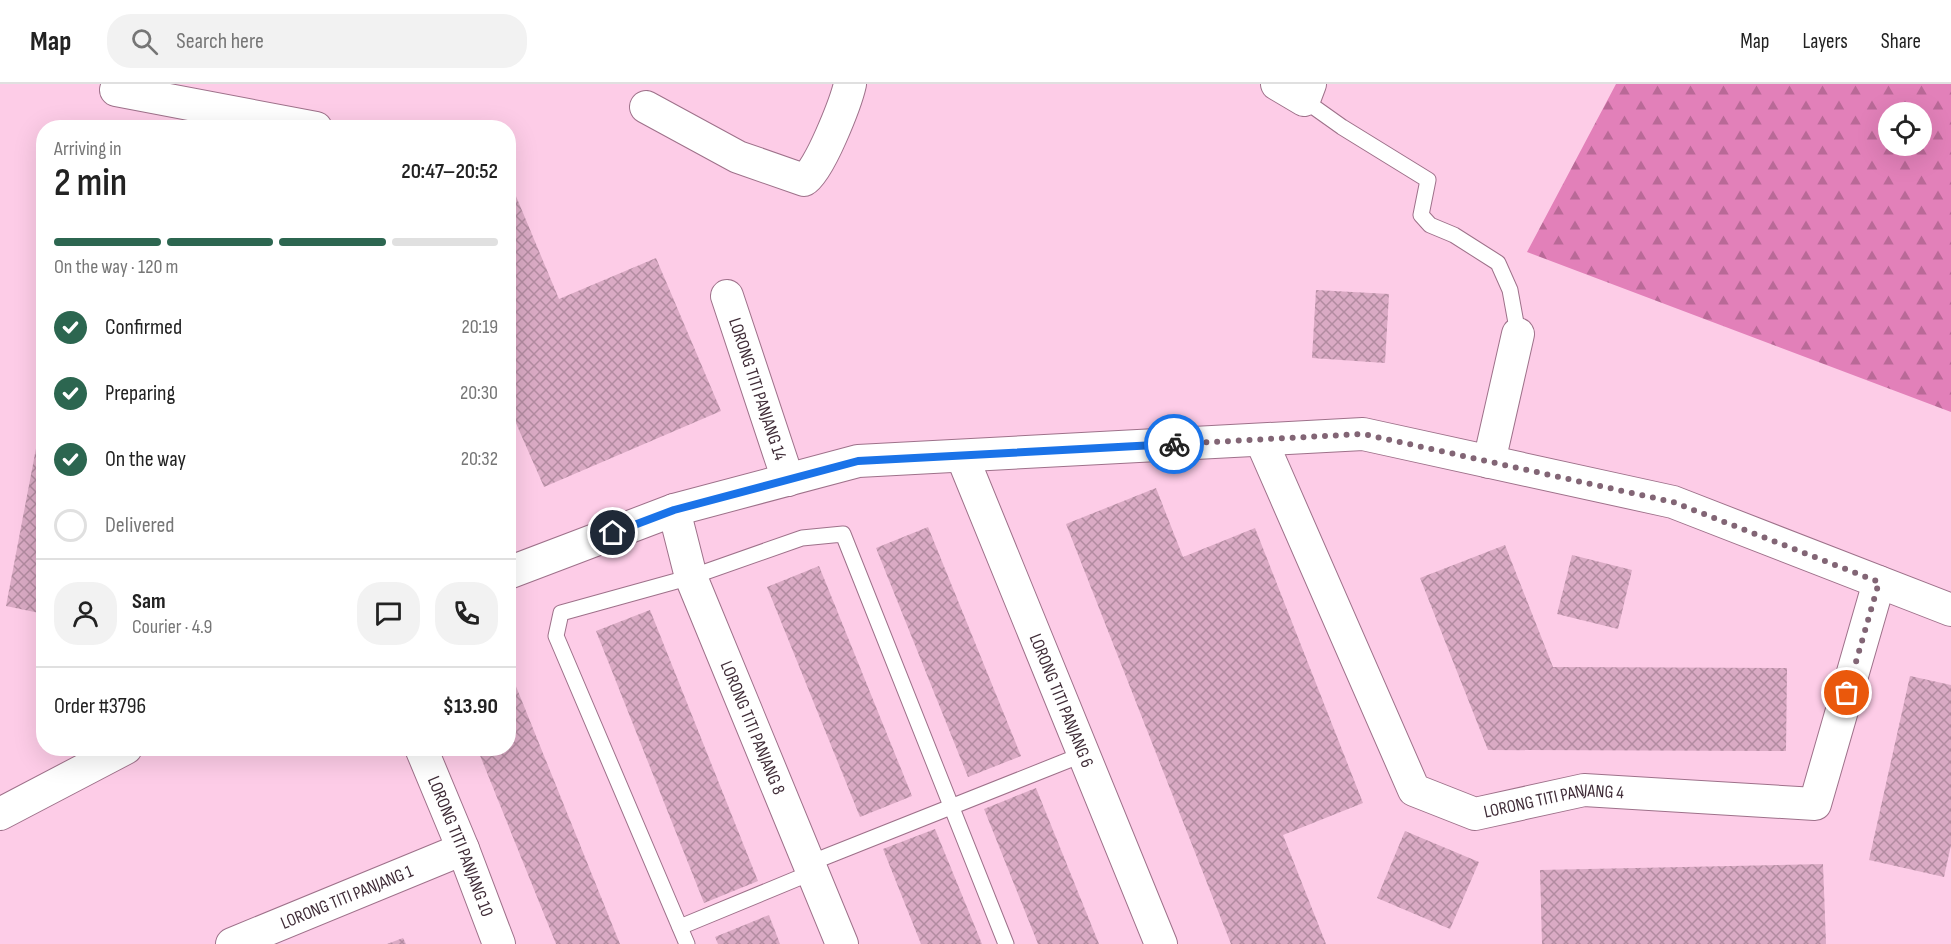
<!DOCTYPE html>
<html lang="en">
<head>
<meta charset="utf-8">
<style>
	:root { --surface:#fff; --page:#f2f2f2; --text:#222; --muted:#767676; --line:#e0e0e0; --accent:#2c6650 }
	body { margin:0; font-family:"Sofia Sans Condensed",sans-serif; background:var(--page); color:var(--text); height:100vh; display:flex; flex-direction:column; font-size:22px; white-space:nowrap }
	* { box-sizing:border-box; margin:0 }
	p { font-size:20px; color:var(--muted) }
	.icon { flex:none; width:33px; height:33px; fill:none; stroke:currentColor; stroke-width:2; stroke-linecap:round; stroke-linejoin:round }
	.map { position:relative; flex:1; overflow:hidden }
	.sheet { position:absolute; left:36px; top:36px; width:480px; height:636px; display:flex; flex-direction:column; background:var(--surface); border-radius:24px; box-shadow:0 6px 24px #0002 }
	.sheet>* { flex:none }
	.controls { position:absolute; left:1878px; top:18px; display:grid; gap:12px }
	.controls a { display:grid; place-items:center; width:54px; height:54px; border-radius:50%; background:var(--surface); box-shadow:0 6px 24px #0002; font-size:30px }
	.pin { position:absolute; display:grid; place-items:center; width:51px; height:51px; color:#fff; margin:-26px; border:3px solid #fff; border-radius:50%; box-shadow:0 2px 6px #0007 }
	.courier { position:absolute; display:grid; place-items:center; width:60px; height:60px; margin:-30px; border:4px solid #1a73e8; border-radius:50%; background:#fff; color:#222; box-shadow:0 2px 8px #0007 }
	.headline em { font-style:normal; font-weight:600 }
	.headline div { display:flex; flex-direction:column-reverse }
	.headline { display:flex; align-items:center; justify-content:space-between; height:102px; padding:0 18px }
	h1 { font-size:39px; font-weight:600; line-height:45px }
	.bar { display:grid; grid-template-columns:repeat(4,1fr); gap:9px 6px; align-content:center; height:72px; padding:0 18px }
	.bar i { height:8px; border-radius:4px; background:var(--line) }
	.bar .current { background:var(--accent) }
	.bar p { grid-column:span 4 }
	.line { display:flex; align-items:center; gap:15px; padding:0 18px; border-top:2px solid var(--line) }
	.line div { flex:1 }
	.round { display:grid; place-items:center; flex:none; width:63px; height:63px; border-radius:24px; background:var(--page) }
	ol { padding:0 18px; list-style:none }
	li { display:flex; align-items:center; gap:18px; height:66px }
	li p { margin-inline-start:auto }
	li .icon { padding:6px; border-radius:50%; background:var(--accent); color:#fff; stroke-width:4 }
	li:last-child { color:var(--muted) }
	li i { width:33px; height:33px; border:3px solid var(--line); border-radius:50% }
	header { display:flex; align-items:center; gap:36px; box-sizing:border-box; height:84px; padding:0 30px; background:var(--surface); border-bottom:2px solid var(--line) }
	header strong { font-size:28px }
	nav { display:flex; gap:33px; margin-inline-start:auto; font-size:21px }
	.search { width:420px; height:54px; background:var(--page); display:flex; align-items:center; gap:15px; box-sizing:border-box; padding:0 21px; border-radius:24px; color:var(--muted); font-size:22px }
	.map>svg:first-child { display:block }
</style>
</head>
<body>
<header>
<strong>Map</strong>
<div class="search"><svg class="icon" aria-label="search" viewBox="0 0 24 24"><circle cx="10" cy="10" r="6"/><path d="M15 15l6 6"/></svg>Search here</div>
<nav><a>Map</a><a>Layers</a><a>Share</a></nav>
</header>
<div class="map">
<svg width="1951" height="860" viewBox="0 0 1951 860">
	<defs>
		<pattern id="forest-firs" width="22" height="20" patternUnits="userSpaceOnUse" patternTransform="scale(1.5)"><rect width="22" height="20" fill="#e280b9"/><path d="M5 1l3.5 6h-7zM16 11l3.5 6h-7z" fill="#b96997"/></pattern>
		<pattern id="building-cross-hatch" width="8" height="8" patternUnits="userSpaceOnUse" patternTransform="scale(1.5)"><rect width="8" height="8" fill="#daaac4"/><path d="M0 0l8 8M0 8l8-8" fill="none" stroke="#b28ba0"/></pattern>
	</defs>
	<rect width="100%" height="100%" fill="#fdcce7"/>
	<!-- forest -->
	<path fill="url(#forest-firs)" fill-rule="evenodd" d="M1616,0H1951V328L1527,168ZM1888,28H1922V62H1888Z"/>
	<!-- building -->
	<g fill="url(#building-cross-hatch)">
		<path d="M513,105L559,215L656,174L721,327L544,403L508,321V107Z"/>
		<path d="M1316,206L1389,210L1385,279L1312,274Z"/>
		<path d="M42,333H44V530L6,522Z"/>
		<path d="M1156,404L1183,473L1255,444L1363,719L1283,751L1326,860H1231L1066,440Z"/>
		<path d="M928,443L1021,672L968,693L876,464Z"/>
		<path d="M1505,461L1553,583L1787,584L1786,667L1488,666L1420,494Z"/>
		<path d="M1572,471L1632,486L1618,545L1557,530Z"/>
		<path d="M819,482L912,712L860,733L767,503Z"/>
		<path d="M650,526L758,797L704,819L596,547Z"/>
		<path d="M508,585H509L620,860H556L477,664H508Z"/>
		<path d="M1910,592L1951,601V761L1944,793L1869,776Z"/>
		<path d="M1036,704L1099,860H1038L984,725Z"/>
		<path d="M935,745L982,860H921L883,765Z"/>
		<path d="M1405,747L1479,778L1450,845L1377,814Z"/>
		<path d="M1823,780L1826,860H1542L1540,786Z"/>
		<path d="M769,831L780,860H718L715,853Z"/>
		<path d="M403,854L406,860H387Z"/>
	</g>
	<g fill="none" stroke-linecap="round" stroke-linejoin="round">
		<!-- lane casing -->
		<g stroke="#9e718a" stroke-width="17">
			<g id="lane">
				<path d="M1304,16L1342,43L1428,96L1421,131L1430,141L1454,151L1498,179L1510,206L1518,250"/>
				<path d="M810,779L1084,670"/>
				<path d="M680,843L813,788"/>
				<path d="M687,860L556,552L561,529L691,493L802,454L843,450L1006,860"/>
			</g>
		</g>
		<!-- street casing -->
		<g stroke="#9e718a" stroke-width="34">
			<g id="street">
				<path d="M1277,0L1304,16L1310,0"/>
				<path d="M116,6L316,44"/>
				<path d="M646,23L738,73L804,96C819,88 846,18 850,0"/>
				<path id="s1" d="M727,212L788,396"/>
				<path id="s2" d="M1261,356L1414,706L1475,730L1584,706L1815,720L1879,498"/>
				<path id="s3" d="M962,372L1161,860"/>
				<path d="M1489,378L1518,250"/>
				<path id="s4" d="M674,426L691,493L842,860"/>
				<path d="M508,489L674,426L858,377L1363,350L1673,418L1951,526"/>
				<path id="s5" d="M421,664L463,765L499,860"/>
				<path d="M0,730L126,664"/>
				<path id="s6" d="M232,860L463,765"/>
			</g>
		</g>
		<!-- lane -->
		<use href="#lane" stroke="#fff" stroke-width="15"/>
		<!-- street -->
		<use href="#street" stroke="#fff" stroke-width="32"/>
	</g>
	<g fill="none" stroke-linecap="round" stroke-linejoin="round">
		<!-- done -->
		<path stroke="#826575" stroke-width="6" stroke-dasharray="0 10.8" d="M1174,360L1363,350L1673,418L1879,498L1847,609"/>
		<!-- route -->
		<path stroke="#1a73e8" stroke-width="8" d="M613,449L674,426L858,377L1174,360"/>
	</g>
	<g text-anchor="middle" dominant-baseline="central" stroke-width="6" stroke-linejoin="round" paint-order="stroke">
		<!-- street labels -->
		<g font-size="18" fill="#402d38" stroke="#fee0f0">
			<text stroke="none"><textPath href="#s1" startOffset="98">LORONG TITI PANJANG 14</textPath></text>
			<text stroke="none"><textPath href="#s3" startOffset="264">LORONG TITI PANJANG 6</textPath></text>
			<text stroke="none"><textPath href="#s4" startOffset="232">LORONG TITI PANJANG 8</textPath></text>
			<text stroke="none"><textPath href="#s2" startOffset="528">LORONG TITI PANJANG 4</textPath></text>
			<text stroke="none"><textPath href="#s5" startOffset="106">LORONG TITI PANJANG 10</textPath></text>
			<text stroke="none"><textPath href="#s6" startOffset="124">LORONG TITI PANJANG 1</textPath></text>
		</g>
	</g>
</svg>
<div class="controls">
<a><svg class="icon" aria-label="locate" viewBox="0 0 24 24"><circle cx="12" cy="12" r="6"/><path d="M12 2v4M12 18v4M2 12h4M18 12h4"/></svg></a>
</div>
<div class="pin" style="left:1847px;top:609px;background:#ea580c"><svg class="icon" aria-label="bag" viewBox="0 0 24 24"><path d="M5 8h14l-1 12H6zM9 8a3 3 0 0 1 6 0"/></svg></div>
<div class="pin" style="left:613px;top:449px;background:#1f2937"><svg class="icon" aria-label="home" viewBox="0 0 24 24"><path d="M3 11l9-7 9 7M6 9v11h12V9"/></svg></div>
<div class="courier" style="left:1174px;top:360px"><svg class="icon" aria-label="bike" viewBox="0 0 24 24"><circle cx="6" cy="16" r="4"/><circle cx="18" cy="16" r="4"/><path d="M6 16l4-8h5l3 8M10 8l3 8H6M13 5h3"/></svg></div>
<section class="sheet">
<div class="headline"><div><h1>2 min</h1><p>Arriving in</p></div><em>20:47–20:52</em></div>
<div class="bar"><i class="current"></i><i class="current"></i><i class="current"></i><i></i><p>On the way · 120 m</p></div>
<ol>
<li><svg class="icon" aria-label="check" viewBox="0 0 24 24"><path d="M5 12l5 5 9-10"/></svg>Confirmed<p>20:19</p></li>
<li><svg class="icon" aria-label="check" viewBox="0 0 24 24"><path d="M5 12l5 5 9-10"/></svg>Preparing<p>20:30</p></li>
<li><svg class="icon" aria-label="check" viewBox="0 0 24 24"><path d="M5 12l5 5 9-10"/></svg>On the way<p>20:32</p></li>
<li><i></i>Delivered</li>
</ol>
<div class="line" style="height:108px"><a class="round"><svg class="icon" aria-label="person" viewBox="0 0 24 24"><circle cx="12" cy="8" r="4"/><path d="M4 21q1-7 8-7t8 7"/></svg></a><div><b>Sam</b><p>Courier · 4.9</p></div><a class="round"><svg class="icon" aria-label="chat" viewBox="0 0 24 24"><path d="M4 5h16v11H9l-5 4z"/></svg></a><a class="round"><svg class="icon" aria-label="phone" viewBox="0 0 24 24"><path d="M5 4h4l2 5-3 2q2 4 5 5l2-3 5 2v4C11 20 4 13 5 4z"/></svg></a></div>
<div class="line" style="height:78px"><div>Order #3796</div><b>$13.90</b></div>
</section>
</div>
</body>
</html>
